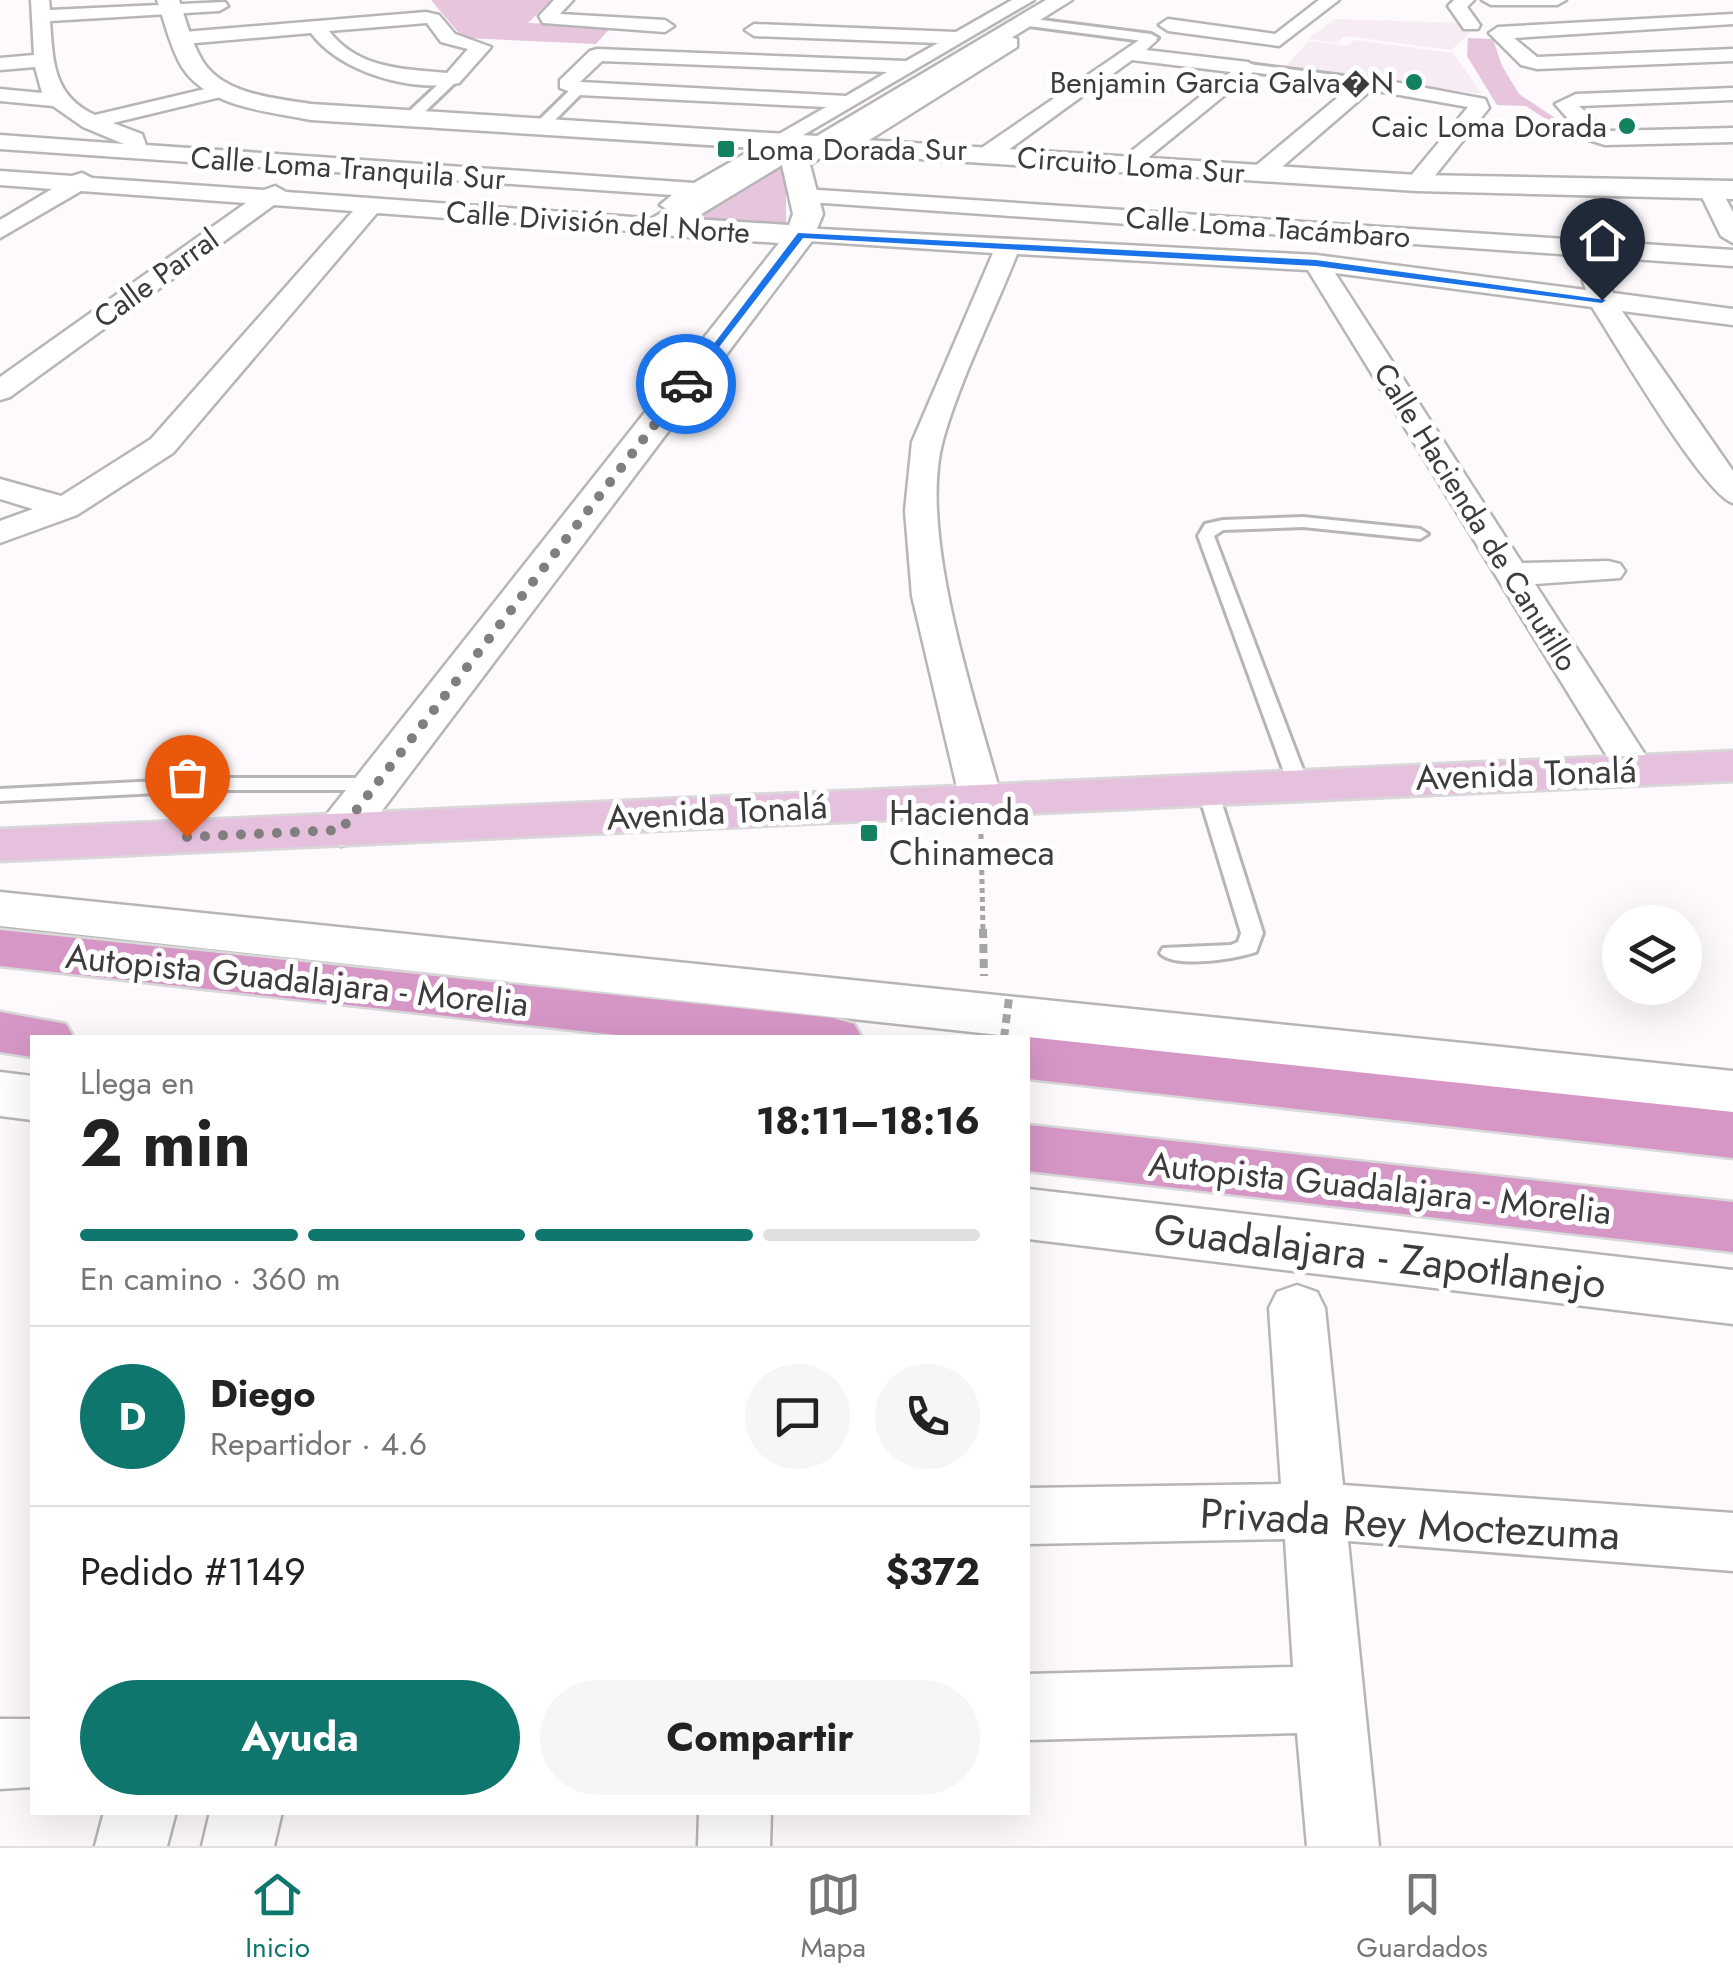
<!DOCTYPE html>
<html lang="es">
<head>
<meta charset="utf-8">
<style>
	:root { --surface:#fff; --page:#f6f6f6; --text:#222; --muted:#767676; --line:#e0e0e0; --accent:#0f766e }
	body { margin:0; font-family:Jost,sans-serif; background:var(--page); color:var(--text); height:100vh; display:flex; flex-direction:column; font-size:38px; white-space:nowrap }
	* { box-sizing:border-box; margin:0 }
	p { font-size:32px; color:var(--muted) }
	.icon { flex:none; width:55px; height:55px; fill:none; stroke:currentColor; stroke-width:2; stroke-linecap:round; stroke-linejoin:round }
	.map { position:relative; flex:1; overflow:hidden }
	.side { position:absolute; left:30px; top:1035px; width:1000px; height:780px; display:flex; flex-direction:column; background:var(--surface); border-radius:0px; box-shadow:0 10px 40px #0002 }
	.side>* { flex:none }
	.fabs { position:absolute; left:1602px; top:905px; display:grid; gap:20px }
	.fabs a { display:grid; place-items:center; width:100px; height:100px; border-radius:50%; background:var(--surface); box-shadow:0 10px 40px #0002; font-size:50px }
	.pin { position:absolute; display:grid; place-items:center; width:85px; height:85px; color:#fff; margin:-102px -42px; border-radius:50% 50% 50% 0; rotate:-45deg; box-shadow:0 0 10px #0007 }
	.pin .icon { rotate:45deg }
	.courier { position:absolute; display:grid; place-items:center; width:100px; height:100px; margin:-50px; border:8px solid #1a73e8; border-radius:50%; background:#fff; color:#222; box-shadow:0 2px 12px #0007 }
	.overview em { font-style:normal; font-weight:700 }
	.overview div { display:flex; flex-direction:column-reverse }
	.overview { display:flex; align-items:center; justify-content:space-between; height:170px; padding:0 50px }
	h1 { font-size:65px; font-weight:700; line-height:75px }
	.bar { display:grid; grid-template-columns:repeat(4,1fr); gap:15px 10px; align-content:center; height:120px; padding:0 50px }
	.bar i { height:12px; border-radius:8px; background:var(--line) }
	.bar .current { background:var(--accent) }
	.bar p { grid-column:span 4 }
	.line { display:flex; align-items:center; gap:25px; padding:0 50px; border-top:2px solid var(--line) }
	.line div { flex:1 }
	.round { display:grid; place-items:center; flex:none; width:105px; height:105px; border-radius:52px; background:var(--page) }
	.cta { display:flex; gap:20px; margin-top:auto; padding:20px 50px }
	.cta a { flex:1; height:115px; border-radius:60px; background:var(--accent); color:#fff; font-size:40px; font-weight:700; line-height:115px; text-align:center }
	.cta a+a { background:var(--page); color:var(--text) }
	.tabs { display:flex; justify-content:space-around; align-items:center; height:140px; border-top:2px solid var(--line); background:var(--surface); font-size:28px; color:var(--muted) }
	.tabs a { display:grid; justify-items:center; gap:5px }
	.tabs .current { color:var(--accent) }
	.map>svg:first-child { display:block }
</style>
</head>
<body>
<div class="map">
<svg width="1733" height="1846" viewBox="0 0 1733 1846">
	<rect width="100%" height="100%" fill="#fdf9fc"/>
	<!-- built -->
	<g fill="#f7ecf4">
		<path d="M1335,19L1460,23L1470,33L1451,50L1345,36L1337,43L1308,39Z"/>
		<path d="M1355,40L1453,53L1482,94L1286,66L1309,41L1347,46Z"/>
	</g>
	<!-- green -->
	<g fill="#e6c5dd">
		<path d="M431,0H551L528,23L612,26L596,44L463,38Z"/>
		<path d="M1468,38L1493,39L1502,66L1519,94L1561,122H1550L1526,106L1497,105L1467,56Z"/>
		<path d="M775,169L786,170V226L696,220Z"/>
	</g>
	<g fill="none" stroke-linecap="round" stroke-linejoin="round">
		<!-- service casing -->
		<g stroke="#b8b5b7" stroke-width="6">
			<g id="service">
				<path d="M1303,517L1420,529L1428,534L1420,539L1303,527L1223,530L1214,536L1308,783L1298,789L1288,783L1198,536L1205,524L1223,520Z"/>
				<path d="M217,778H375L385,784L375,790H217L0,801V789Z"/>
				<path d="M1207,782L1217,788L1263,933L1256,952C1235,959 1174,969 1160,953L1163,948L1231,945L1238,942L1241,933L1197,788Z"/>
			</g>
		</g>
		<!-- pedestrian casing -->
		<g stroke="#b8b5b7" stroke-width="6">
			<g id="pedestrian">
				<path d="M1026,18L1151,34L1158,38L1151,42L1021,25L1019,22Z"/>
				<path d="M1248,64L1367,79L1374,83L1367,87L1243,71L1241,68Z"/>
				<path d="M447,76L459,79L413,123H403V117Z"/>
				<path d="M574,86L586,89L544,131H534V125Z"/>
			</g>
		</g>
		<!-- minor casing -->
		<g stroke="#b8b5b7" stroke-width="5">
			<g id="minor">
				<path d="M31,0H49L50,10L225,2L228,6L219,11L50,21C53,62 53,96 95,115L222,85L232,91L229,95L113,123L142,134L146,145L694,183L826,107L579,95L560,88V80L590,51L597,49L906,61L938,43L754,36L745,30L754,24L956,32L1012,0H1034L672,212L660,205L672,195L0,149V135L124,144L83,127L53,106L0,101V89L42,93L35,67L0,70V58L34,55ZM602,61L887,72L846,96L580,82Z"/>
				<path d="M554,0H573L560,14L665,20L674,26L665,32L543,23L539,16Z"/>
				<path d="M1319,0H1339L1279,46L1168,31L1159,25L1168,19L1275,34Z"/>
				<path d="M1454,0H1474L1467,7L1480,25L1478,29H1464L1448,6Z"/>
				<path d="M1482,0H1566L1557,5H1491Z"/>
				<path d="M426,12L439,15L455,34L491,47L459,83C411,93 340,72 311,33L184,44L175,38L184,32ZM427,23L441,42L468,49L447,73C403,69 358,69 329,31Z"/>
				<path d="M1733,14V24L1514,38L1537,57L1733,49V61L1537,69L1521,65L1489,33L1498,27Z"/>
				<path d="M1148,34L1157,40L1146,50L1248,62L1258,68L1133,170H1117L1114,165L1231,72L1132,60L993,161H977L974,156L977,151Z"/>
				<path d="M1010,37L1017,39V47L863,144L820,153L809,146L812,141L848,134Z"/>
				<path d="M1367,77L1485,99L1489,108L1425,188H1409L1405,183L1468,107L1371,90L1269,178H1253L1250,173L1253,168L1360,79Z"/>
				<path d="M1733,88V100L1579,106L1607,131L1733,128V142L1605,145L1586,139L1555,104L1576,94Z"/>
				<path d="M0,171L72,176L82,173L92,178L264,190L275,186L286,192L660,219L672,226L660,233L377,213L173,453L77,515L0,543V521L33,509L0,499V479L61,496L151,439L353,211L274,205L10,397L0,400V377L246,203L81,191L0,238V220L52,189L0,185Z"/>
				<path d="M1711,184L1719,186L1733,212V243L1721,236L1699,191Z"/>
				<path d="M803,189L1733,250V266L795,201L791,196Z"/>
				<path d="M801,228L1316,255L1586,290L1583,281L1596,273L1605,275L1613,293L1733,309V325L1622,311L1733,471V503C1704,495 1614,341 1592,307L1335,273L1522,563L1608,561L1620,564L1625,571L1620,578L1535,584L1655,770L1649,779L1635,782L1621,779L1308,270L1017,254C993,315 961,377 943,440C917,534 977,705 1002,800L996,809L981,812L966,809L960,800L912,596L905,511L912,442L993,253L792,240L789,235L792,230Z"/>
				<path d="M1297,1285L1317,1292L1325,1308L1343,1485L1733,1513V1571L1348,1541L1379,1846H1307L1297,1733L1028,1740V1674L1293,1667L1285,1539L1028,1544V1488L1281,1484L1269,1308L1277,1292Z"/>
				<path d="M0,1719H32V1787L0,1789Z"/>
				<path d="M104,1812H176L167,1846H95Z"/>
				<path d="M210,1812H282L274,1846H202Z"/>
				<path d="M699,1812H771L770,1846H698Z"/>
			</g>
		</g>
		<!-- tertiary casing -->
		<g stroke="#b8b5b7" stroke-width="5">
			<g id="tertiary">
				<path d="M157,0H179C186,20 191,42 202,60C223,95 275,98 311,104L817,136L1046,0H1072L850,139L1417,175L1733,181V199L1417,191L827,153L810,165L823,214L812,241L359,841L341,846L323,841L315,830L323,819L779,243L660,235L649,232L645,226L649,220L770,149L311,120C268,111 208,108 182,67C170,47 165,22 157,0ZM782,165L793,214L789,225L693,219Z"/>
				<path d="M0,892L1733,1071V1115L0,926Z"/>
				<path d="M0,1072L32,1076V1120L0,1116Z"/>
				<path d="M1028,1189L1733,1270V1324L1028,1239Z"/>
			</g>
		</g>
		<!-- primary casing -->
		<g stroke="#d8d8d8" stroke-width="5">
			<path id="primary" d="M1733,751V781L0,861V829Z"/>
		</g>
		<!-- motorway casing -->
		<g stroke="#d8d8d8" stroke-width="5">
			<g id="motorway">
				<path d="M0,930L833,1018L854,1024L862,1038H644L0,966Z"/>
				<path d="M0,1012L66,1024L74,1038H32V1057L0,1052Z"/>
				<path d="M1028,1037L1733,1112V1158L1028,1079Z"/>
				<path d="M1028,1125L1733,1202V1252L1028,1171Z"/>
			</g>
		</g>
		<!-- path-far1 -->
		<path stroke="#a7a4a6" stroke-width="5" stroke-dasharray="5 4" stroke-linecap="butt" d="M981,834L983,932"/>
		<!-- path -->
		<path stroke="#a7a4a6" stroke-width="8" stroke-dasharray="9 6" stroke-linecap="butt" d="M983,929L984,976"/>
		<!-- service -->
		<use href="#service" fill="#fff" fill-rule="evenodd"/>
		<!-- pedestrian -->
		<use href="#pedestrian" fill="#fff" fill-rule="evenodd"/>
		<!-- minor -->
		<use href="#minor" fill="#fff" fill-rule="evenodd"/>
		<!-- tertiary -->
		<use href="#tertiary" fill="#fff" fill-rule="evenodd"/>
		<!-- primary -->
		<use href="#primary" fill="#e6c1dd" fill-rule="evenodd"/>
		<!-- motorway -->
		<use href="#motorway" fill="#d697c7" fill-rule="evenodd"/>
		<!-- path-bridge -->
		<path stroke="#a7a4a6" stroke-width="8" stroke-dasharray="9 6" stroke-linecap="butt" d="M1004,1038L1009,998"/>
	</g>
	<!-- route -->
	<path fill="#1a73e8" d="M798,233L1316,260L1606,300L1602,303L1316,266L803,238L689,386H682Z"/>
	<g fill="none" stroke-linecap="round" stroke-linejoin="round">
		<!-- done -->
		<path stroke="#807e7f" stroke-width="10" stroke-dasharray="0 18" d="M187,837L341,830L686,384"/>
	</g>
	<!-- markers -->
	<g fill="#11815e" stroke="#fff" stroke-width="4">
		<circle cx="1414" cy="82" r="10"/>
		<circle cx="1627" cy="126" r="10"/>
		<rect x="716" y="139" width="20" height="20" rx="5"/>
		<rect x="859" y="823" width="20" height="20" rx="5"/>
	</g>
	<g text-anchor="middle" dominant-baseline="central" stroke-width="10" stroke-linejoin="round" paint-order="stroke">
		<!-- far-poi labels -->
		<g font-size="30" fill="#3d3b3c" stroke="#fff" text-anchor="end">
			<text x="1394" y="82">Benjamin Garcia Galva�N</text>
			<text x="1607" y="126">Caic Loma Dorada</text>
			<text x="746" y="149" text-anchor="start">Loma Dorada Sur</text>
		</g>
		<!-- far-street labels -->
		<g font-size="30" fill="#3d3b3c" stroke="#fff">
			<text transform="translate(1131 165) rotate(4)">Circuito Loma Sur</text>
			<text transform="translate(348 168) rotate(4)">Calle Loma Tranquila Sur</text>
			<text transform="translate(598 222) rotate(4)">Calle División del Norte</text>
			<text transform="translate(1268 227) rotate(4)">Calle Loma Tacámbaro</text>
			<text transform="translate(156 278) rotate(-36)">Calle Parral</text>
			<text transform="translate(1476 517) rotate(58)">Calle Hacienda de Canutillo</text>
		</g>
		<!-- street labels -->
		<g font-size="35" fill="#3d3b3c" stroke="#fff">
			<text transform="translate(1526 774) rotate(-2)">Avenida Tonalá</text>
			<text transform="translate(717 812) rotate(-3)">Avenida Tonalá</text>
			<text transform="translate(297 980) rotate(6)">Autopista Guadalajara - Morelia</text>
			<text transform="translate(1380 1188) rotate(6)">Autopista Guadalajara - Morelia</text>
		</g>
		<!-- poi labels -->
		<g font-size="35" fill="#3d3b3c" stroke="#fff" text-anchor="start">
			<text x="889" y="813">Hacienda<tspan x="889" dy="40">Chinameca</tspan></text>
		</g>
		<!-- near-street labels -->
		<g font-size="42" fill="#3d3b3c" stroke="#fff">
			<text transform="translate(1380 1256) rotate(7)">Guadalajara - Zapotlanejo</text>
			<text transform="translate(1410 1524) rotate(3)">Privada Rey Moctezuma</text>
		</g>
	</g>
</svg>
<div class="fabs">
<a><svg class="icon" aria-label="layers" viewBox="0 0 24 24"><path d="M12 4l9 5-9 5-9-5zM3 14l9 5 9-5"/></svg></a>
</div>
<div class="pin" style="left:187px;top:837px;background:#ea580c"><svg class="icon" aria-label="bag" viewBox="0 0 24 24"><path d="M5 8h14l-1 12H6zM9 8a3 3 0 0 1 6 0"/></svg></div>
<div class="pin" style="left:1602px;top:300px;background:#1f2937"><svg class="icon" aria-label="home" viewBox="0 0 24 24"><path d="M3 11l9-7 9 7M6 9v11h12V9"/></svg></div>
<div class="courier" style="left:686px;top:384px"><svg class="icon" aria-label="car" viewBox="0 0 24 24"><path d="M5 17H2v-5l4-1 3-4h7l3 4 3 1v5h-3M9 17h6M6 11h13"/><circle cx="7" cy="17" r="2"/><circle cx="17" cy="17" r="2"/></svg></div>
<section class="side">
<div class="overview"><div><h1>2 min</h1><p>Llega en</p></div><em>18:11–18:16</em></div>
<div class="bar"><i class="current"></i><i class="current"></i><i class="current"></i><i></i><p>En camino · 360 m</p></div>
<div class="line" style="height:180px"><b class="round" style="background:var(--accent);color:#fff">D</b><div><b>Diego</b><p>Repartidor · 4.6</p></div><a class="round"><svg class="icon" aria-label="chat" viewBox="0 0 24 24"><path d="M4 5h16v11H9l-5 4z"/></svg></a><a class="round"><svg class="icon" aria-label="phone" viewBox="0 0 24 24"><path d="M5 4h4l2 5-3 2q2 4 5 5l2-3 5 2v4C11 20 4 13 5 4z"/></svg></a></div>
<div class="line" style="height:130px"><div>Pedido #1149</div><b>$372</b></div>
<div class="cta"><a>Ayuda</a><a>Compartir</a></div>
</section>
</div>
<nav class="tabs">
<a class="current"><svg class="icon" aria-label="home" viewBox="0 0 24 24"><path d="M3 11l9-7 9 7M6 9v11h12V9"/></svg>Inicio</a>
<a><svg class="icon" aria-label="map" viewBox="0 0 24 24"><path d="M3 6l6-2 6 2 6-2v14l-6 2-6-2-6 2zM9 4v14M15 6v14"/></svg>Mapa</a>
<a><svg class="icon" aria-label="saved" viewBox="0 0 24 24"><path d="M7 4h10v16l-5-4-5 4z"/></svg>Guardados</a>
</nav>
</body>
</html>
